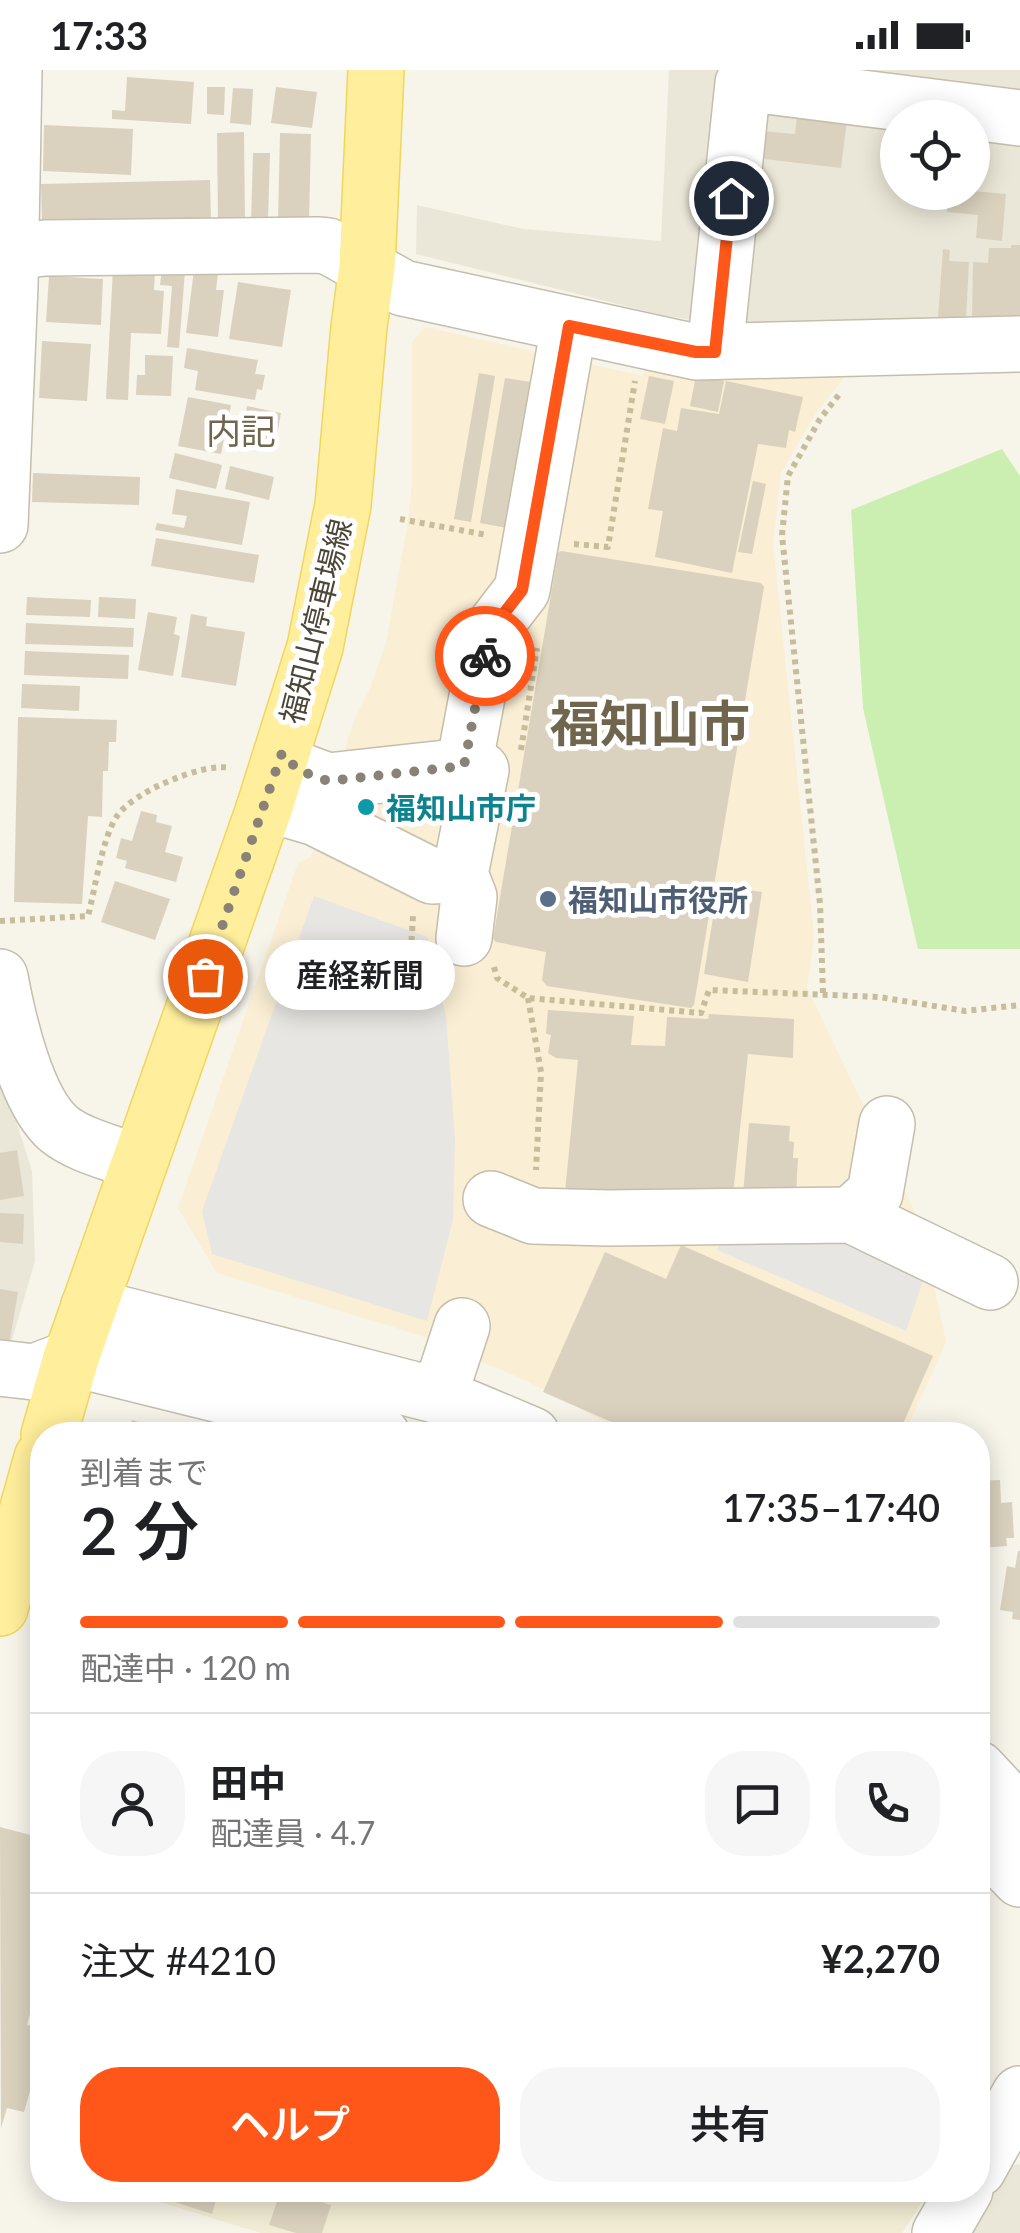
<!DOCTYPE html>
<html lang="ja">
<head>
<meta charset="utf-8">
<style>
	:root { --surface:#fff; --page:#f6f6f6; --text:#202124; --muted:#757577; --line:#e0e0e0; --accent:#ff5719 }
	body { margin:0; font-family:Lato,"Noto Sans JP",sans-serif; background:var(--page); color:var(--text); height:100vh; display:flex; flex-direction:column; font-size:38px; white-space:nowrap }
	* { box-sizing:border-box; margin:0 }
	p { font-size:32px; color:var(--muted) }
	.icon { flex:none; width:55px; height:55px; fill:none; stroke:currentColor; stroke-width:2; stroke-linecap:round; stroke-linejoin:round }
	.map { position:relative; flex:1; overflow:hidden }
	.panel { position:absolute; left:30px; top:1352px; width:960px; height:780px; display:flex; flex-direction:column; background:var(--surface); border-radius:40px; box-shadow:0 5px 25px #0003 }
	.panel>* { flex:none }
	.fabs { position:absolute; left:880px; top:30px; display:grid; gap:20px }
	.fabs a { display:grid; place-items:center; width:110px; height:110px; border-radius:50%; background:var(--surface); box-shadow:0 5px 25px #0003; font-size:50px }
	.pin { position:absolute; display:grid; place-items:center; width:85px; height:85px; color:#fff; margin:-42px; border:5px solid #fff; border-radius:50%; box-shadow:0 2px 10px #0007 }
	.courier { position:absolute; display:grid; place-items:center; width:100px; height:100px; margin:-50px; border:8px solid #ff5719; border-radius:50%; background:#fff; color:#222; box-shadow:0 2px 12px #0007 }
	.bubble { position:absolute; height:70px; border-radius:35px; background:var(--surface); box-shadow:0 5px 25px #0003; font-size:32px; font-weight:600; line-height:70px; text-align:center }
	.headline em { font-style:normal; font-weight:600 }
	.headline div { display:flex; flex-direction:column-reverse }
	.headline { display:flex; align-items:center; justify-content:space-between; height:170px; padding:0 50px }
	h1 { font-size:65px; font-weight:600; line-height:75px }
	.bar { display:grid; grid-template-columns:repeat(4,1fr); gap:15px 10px; align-content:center; height:120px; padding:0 50px }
	.bar i { height:12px; border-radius:8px; background:var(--line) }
	.bar .current { background:var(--accent) }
	.bar p { grid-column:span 4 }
	.line { display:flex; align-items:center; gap:25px; padding:0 50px; border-top:2px solid var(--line) }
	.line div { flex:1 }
	.round { display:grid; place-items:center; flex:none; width:105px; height:105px; border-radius:40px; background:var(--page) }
	.cta { display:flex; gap:20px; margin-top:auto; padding:20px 50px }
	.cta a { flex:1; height:115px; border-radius:40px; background:var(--accent); color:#fff; font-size:40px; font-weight:600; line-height:115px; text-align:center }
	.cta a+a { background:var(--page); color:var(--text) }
	.status { display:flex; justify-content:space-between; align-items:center; height:70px; padding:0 50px; background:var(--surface); direction:ltr }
	.status svg { height:28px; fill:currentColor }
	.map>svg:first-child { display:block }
</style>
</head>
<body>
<div class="status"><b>17:33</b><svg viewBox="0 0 49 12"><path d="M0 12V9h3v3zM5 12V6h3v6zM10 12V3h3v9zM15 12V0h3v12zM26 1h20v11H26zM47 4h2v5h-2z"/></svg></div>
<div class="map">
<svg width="1020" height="2163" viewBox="0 0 1020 2163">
	<rect width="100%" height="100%" fill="#f7f4ea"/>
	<!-- residential -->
	<g fill="#ebe7d8" fill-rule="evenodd">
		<path d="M669,0H1020V260H752L662,245L416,184L417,135L523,159L661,171ZM898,48H972V122H898Z"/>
		<path d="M0,1000L32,1101L35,1191L7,1287L0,1286Z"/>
		<path d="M1018,2094L1020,2095V2163H962L1003,2099Z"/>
	</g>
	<!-- commercial -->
	<path fill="#faeed4" d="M425,257L643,306L647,294L853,297L816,343L781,403L773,474L814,866L807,918L921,1155L946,1272L904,1365H630L525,1310L419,1265L217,1203L178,1138L298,793L311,787L354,650L369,621L386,573L407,457L412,416V272Z"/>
	<!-- education -->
	<path fill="#f1ecd3" d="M121,2120H930L902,2163H261Z"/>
	<!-- green -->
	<path fill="#cbefb0" d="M1002,379L1020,406V879H918L863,638L851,440Z"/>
	<!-- parking -->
	<g fill="#e8e6e2">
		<path d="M314,826L427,867L446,946L455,1070L453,1149L427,1251L212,1184L202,1141Z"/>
		<path d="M729,1155H843L927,1199L906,1261L717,1180Z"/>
	</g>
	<!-- building -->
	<g fill="#dad2be">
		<path d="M127,7L194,12L191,54L112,49V40L125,41Z"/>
		<path d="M207,17H225L224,45L207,44Z"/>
		<path d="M276,17L317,22L312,58L271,53Z"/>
		<path d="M233,18L253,19L251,55L230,53Z"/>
		<path d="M797,45L847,50L841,98L747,87L750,60L795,64Z"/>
		<path d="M44,55L133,59L131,105L43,101Z"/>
		<path d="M244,62L245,153H218L217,63Z"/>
		<path d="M280,63L311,64L309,152L278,151Z"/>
		<path d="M253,83H270L268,152H251Z"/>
		<path d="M210,110L211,151L42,155L41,114Z"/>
		<path d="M972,121L1006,124L1002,171L976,168L978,145L947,142L948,122Z"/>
		<path d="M1011,175H1020V250L972,249L973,192L988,193L989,178H1011Z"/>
		<path d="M943,179L950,180L949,191L969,192L966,249L938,248Z"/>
		<path d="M113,199L155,201L154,220L164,221L161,264L131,263L128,330L106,329Z"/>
		<path d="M162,199L185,201L179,278L167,277L172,216L160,215Z"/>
		<path d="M194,200L218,203L216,220H224L218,267L186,263Z"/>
		<path d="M49,206L103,209L101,255L46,252Z"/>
		<path d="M238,212L291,220L282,277L229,269Z"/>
		<path d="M42,271L91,274L87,331L39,328Z"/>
		<path d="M187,278L258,290L255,304L265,305L262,320L257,319L255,330L195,320L198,301L184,298Z"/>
		<path d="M145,285L173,286L171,326L136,325L137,305H145Z"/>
		<path d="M479,303L495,306L471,452L454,449Z"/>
		<path d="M649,306L674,311L665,354L640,349Z"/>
		<path d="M696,306L724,311L718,342L690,336Z"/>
		<path d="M505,308L531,312L507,458L480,453Z"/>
		<path d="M726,311L803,327L795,362L789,360L786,378L758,374L732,503L655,487L663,441L648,439L663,358L677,361L681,338L719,344Z"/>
		<path d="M188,327L231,335L221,384L178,376Z"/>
		<path d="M247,336L281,343L276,371L242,364Z"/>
		<path d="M175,383L222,395L216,419L169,408Z"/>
		<path d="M230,396L274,407L269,430L225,419Z"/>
		<path d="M33,403L140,407L139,435L32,432Z"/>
		<path d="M753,411L766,414L752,484L738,482Z"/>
		<path d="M176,419L250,432L242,475L155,460L157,453L184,458L187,446L172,444Z"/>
		<path d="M156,468L259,485L254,513L151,496Z"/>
		<path d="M561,481L761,513L764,517L694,935L691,938L547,916L542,910L546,882L496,872L493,869L558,483Z"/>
		<path d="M27,527L91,530L90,547L26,545Z"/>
		<path d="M99,527L136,529L135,549L98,547Z"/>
		<path d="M148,542L177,547L174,564L180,566L173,606L138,600Z"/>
		<path d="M191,544L207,547L206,556L245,562L236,616L181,607Z"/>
		<path d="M26,553L134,558L133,577L25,574Z"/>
		<path d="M25,581L129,585L128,609L24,605Z"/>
		<path d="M22,614L80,616L79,641L21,638Z"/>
		<path d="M18,647L117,650L116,672H109L108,701H103L102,747L88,746L82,834L14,832Z"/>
		<path d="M141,741L157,745L156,752L172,756L165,782L183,787L176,812L125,798L127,791L116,788L121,768L132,771Z"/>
		<path d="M115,811L170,829L155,870L101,852Z"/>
		<path d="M718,816L762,822L748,912L704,904Z"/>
		<path d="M548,940L634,946L631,975L665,976L667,947L708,949L709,944L794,949L793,988L748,984L732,1134L564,1132L578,990L556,988L548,983L551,965L546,964Z"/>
		<path d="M749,1053L790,1056L789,1071L794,1072L793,1088H798L795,1141L742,1137Z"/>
		<path d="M17,1080L24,1126L0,1130V1083Z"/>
		<path d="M0,1143L24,1144L23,1174L0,1172Z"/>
		<path d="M681,1175L933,1286L898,1365H641L543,1322L605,1182L666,1209Z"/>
		<path d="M0,1219L18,1222L9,1275L0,1273Z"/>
		<path d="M132,1350L180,1364V1365H128Z"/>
		<path d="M1000,1410L1001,1433L1012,1432L1014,1468H1006L1007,1476L978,1478V1411Z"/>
		<path d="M1018,1481H1020V1550L1012,1549L1013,1542L1000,1540L1007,1496L1015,1498Z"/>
		<path d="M0,1757L42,1768V1896L27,1955L42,1958V2025L30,2021L24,2042L7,2038L1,2058Z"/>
		<path d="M138,2120H219L212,2144Z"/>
		<path d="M281,2120L331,2135L322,2163H296L269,2155Z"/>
	</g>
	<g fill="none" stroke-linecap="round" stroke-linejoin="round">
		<!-- minor casing -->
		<g stroke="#c4beac" stroke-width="58">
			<g id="minor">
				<path d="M0,183L45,178L317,175L328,176L403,218L696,282L1020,274"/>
				<path d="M715,281L743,13L1020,48"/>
				<path d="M0,455L10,215L14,0"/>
				<path d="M282,683L298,700L328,711L464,696H475L481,700L460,804L469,827L464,868"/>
				<path d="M464,696L489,563L522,520L569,256"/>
				<path d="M264,739L289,740L316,748L432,806L460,804"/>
				<path d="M0,907C8,950 26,1031 59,1059C80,1076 114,1083 138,1093"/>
				<path d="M491,1129L533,1146L608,1148L851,1145L990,1212"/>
				<path d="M851,1145L875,1123L887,1054"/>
				<path d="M89,1236L439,1326L532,1365"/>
				<path d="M0,1298L34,1302L71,1288L382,1365"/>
				<path d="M439,1326L462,1256"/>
				<path d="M978,1699L1020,1744"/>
				<path d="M978,1765L1020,1809"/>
				<path d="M978,2099L1020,2024"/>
				<path d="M940,2163L965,2120"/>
			</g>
		</g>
		<!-- major casing -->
		<g stroke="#f1d65e" stroke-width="58">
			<g id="major">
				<path d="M49,1365L71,1288L264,739L315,577L343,435L359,257L367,197L376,0"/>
				<path d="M0,1538L42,1388"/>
			</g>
		</g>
		<!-- path -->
		<g stroke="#c7bd9b" stroke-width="6" stroke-dasharray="5 5" stroke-linecap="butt">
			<path d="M400,449L487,465"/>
			<path d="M574,474L608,477L635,311"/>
			<path d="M521,680L537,578"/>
			<path d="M0,851L88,846C95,820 102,768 117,746C133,722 203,692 231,698"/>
			<path d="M411,881L413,845"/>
			<path d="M494,897L497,908L528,928L701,943L709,920L879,927L965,941L1020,935"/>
			<path d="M823,923L820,834L782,465L788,406L820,349L841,322"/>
			<path d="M528,928L541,1002L536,1100"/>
		</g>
		<!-- minor -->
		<use href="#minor" stroke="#fff" stroke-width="55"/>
		<!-- major -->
		<use href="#major" stroke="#ffee9b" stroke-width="55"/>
	</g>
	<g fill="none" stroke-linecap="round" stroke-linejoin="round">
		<!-- done -->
		<path stroke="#888376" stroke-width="10" stroke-dasharray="0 18" d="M205,906L282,683L298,700L328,711L464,696L485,586"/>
		<!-- route -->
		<path stroke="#ff5719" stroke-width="12" d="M485,586L489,563L522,520L569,256L696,282H715L731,128"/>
	</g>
	<!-- markers -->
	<circle fill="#0f9aa8" stroke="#fff" stroke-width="4" cx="366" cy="737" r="10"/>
	<circle fill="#5c6f8a" stroke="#fff" stroke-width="4" cx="548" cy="829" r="10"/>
	<g text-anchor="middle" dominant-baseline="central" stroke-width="10" stroke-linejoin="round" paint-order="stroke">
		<!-- street labels -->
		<g font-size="30" fill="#4c4637" stroke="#fff">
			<text transform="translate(315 551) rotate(-76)">福知山停車場線</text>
		</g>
		<!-- culture labels -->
		<g font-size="30" font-weight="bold" fill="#0d838f" stroke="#fff" text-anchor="start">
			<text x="386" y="737">福知山市庁</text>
		</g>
		<!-- service labels -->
		<g font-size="30" font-weight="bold" fill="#4e5e75" stroke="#fff" text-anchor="start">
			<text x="568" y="829">福知山市役所</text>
		</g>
		<!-- quarter labels -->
		<g font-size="35" fill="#70664d" stroke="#fff">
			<text x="241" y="360">内記</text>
		</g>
		<!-- town labels -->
		<g font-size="50" font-weight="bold" fill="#70664d" stroke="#fff">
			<text x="650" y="653">福知山市</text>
		</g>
	</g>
</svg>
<div class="fabs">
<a><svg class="icon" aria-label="locate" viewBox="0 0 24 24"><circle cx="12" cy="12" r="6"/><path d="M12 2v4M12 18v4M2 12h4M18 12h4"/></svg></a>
</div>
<div class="pin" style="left:205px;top:906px;background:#ea580c"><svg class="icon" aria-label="bag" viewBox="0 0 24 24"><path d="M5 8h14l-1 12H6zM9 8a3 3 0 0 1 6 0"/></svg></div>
<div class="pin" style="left:731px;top:128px;background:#1f2937"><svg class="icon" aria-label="home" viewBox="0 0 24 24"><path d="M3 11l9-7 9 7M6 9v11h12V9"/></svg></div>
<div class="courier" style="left:485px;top:586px"><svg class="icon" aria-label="bike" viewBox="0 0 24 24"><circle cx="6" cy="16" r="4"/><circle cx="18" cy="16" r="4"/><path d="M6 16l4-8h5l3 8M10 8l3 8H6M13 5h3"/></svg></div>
<div class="bubble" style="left:265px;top:870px;width:190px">産経新聞</div>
<section class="panel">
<div class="headline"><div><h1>2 分</h1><p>到着まで</p></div><em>17:35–17:40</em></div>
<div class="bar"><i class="current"></i><i class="current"></i><i class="current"></i><i></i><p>配達中 · 120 m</p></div>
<div class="line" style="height:180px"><a class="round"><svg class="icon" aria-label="person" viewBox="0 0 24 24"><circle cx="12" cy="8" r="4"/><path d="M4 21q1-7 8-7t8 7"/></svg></a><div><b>田中</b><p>配達員 · 4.7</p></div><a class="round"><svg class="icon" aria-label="chat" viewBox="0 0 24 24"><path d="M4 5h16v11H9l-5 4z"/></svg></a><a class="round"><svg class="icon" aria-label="phone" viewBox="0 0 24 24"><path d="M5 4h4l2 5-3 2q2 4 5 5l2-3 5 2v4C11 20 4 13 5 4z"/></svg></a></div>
<div class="line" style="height:130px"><div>注文 #4210</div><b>¥2,270</b></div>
<div class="cta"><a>ヘルプ</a><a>共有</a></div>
</section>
</div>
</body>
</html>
